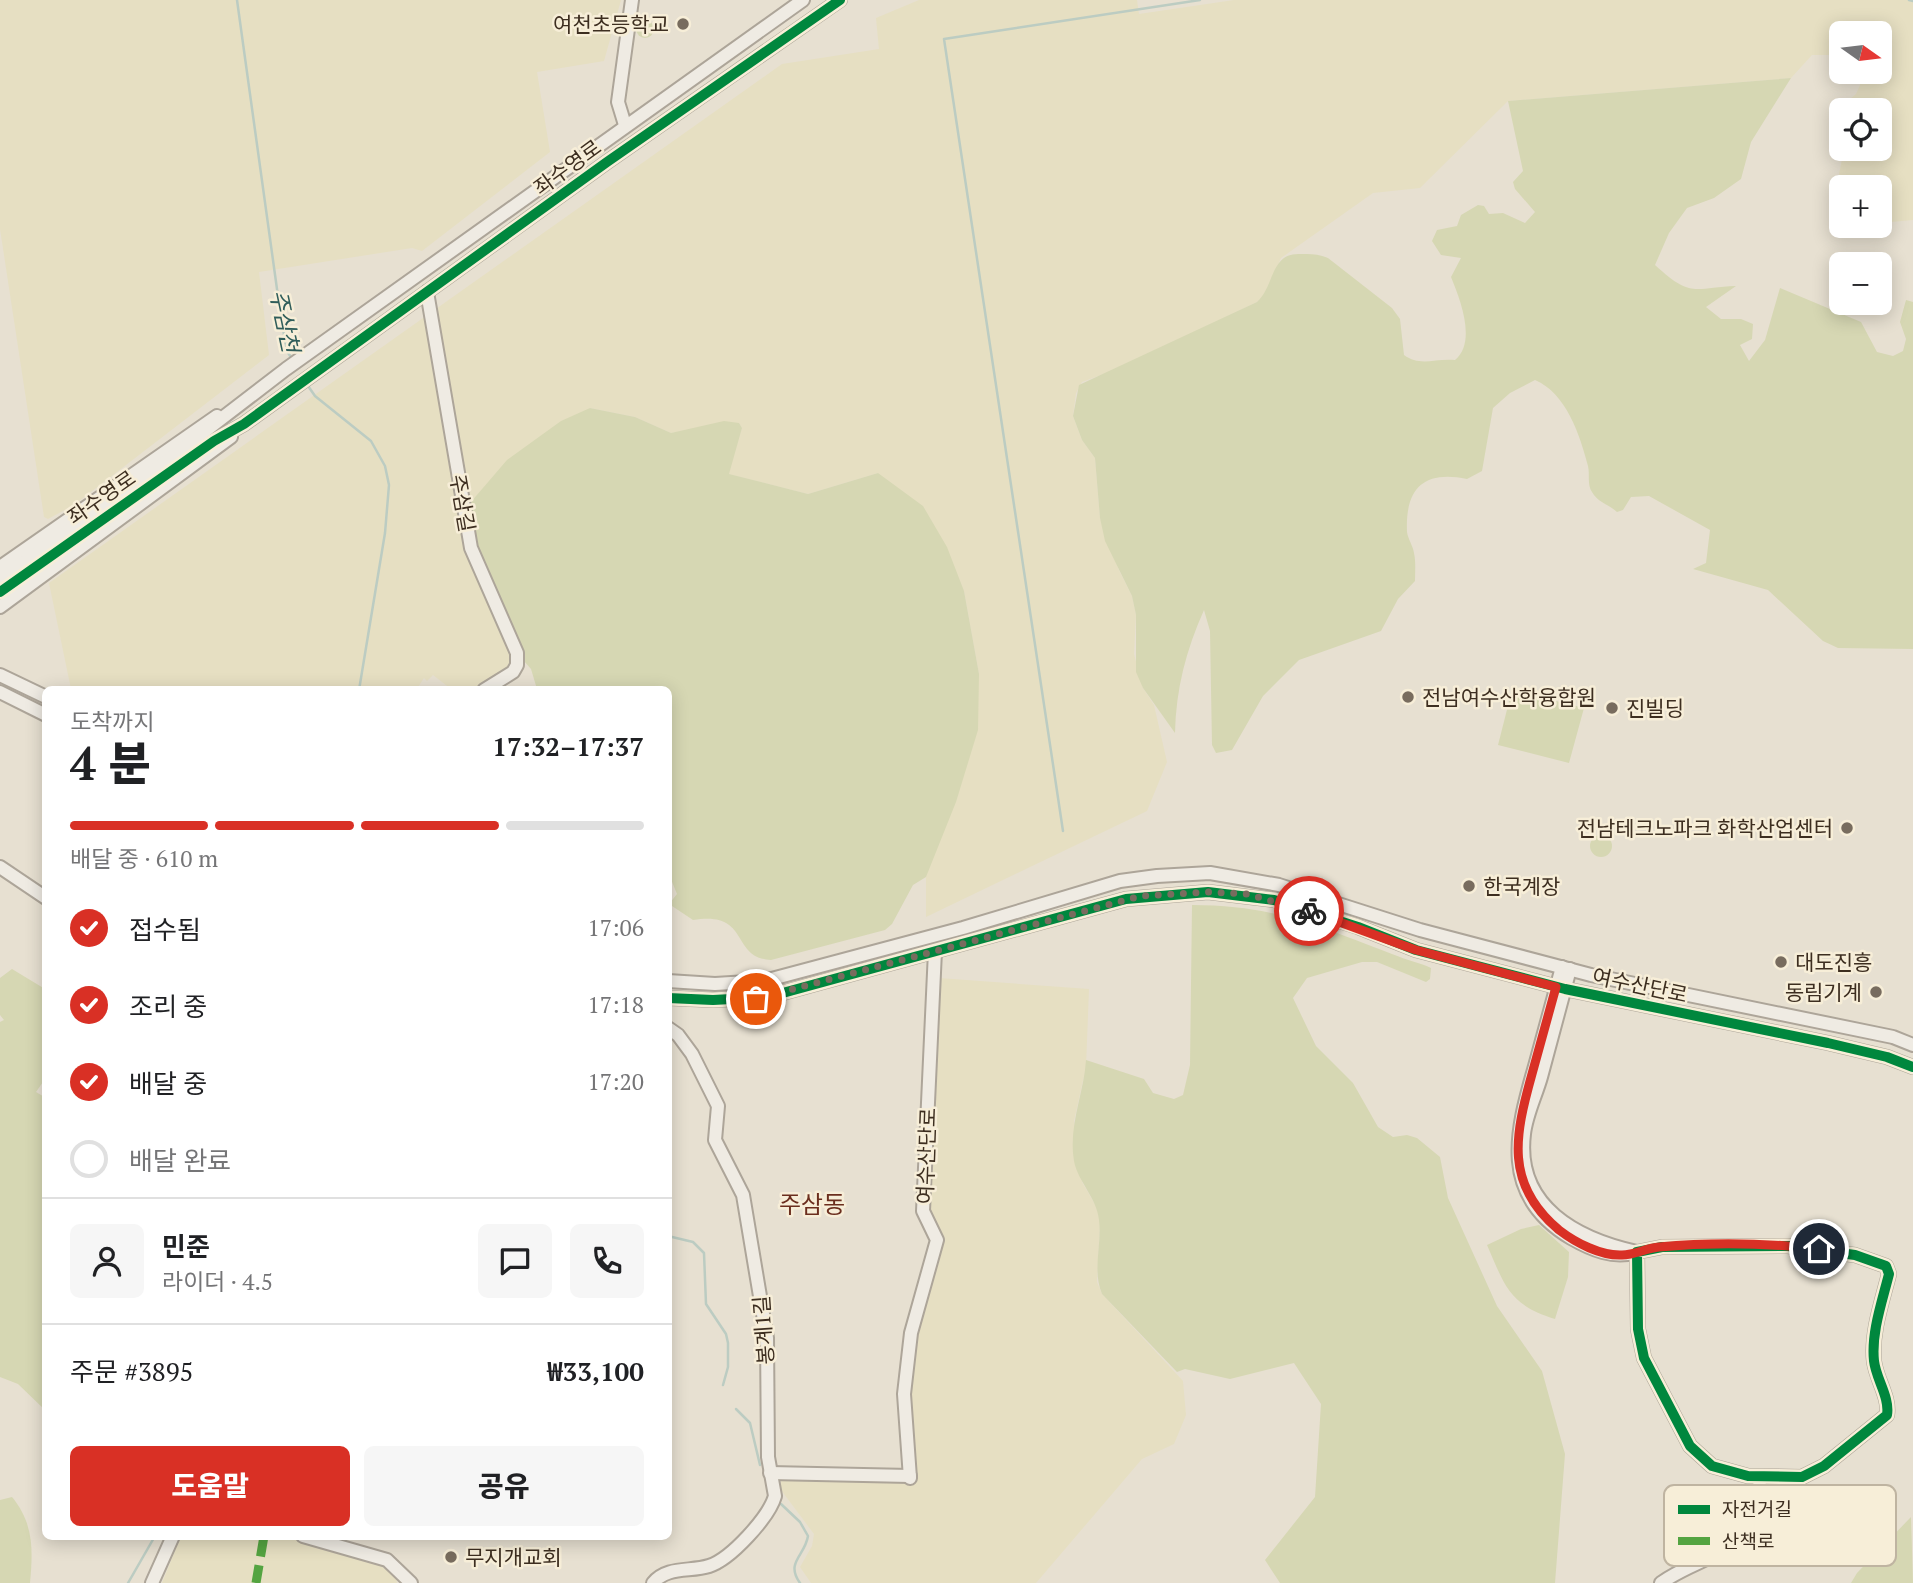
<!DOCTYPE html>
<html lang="ko">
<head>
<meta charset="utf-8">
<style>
	:root { --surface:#fff; --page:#f6f6f6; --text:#202124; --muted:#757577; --line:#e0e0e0; --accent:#d93025 }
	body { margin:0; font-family:"PT Serif","Noto Sans KR",serif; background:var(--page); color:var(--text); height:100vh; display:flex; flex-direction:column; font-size:26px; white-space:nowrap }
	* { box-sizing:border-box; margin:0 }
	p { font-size:23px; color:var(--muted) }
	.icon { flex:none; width:38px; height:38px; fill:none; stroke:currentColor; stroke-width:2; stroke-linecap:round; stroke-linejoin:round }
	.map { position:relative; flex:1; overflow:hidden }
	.side { position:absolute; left:42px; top:686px; width:630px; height:854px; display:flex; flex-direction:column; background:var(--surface); border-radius:10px; box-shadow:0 4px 18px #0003 }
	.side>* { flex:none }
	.needle { width:46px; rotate:104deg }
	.fabs { position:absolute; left:1829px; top:21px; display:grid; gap:14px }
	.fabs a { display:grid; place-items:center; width:63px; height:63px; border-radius:10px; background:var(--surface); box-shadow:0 4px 18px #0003; font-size:35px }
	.pin { position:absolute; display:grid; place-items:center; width:60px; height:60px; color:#fff; margin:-30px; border:4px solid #fff; border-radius:50%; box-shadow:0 2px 7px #0007 }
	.courier { position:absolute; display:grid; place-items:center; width:70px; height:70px; margin:-35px; border:5px solid #d93025; border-radius:50%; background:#fff; color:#222; box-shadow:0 2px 9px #0007 }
	.summary em { font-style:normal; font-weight:800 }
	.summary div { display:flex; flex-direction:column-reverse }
	.summary { display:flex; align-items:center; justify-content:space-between; height:119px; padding:0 28px }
	h1 { font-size:46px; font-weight:800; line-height:52px }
	.bar { display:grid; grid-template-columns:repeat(4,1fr); gap:10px 7px; align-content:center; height:84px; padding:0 28px }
	.bar i { height:9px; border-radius:5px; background:var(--line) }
	.bar .selected { background:var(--accent) }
	.bar p { grid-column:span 4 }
	.line { display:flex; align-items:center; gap:18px; padding:0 28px; border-top:2px solid var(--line) }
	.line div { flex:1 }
	.round { display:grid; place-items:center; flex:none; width:74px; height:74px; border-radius:10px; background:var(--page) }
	ol { padding:0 28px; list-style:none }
	li { display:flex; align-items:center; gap:21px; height:77px }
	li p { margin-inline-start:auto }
	li .icon { padding:7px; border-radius:50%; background:var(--accent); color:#fff; stroke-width:4 }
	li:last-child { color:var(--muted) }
	li i { width:38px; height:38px; border:4px solid var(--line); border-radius:50% }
	.cta { display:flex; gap:14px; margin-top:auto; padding:14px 28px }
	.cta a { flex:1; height:80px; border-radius:10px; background:var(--accent); color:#fff; font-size:28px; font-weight:800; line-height:80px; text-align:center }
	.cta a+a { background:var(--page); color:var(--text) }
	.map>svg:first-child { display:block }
</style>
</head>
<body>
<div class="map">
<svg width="1913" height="1583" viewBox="0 0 1913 1583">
	<rect width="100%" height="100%" fill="#e7e0d1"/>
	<!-- farmland -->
	<g fill="#e6dfc2">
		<path d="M0,0H621L604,61L537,72L550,152L422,251L412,248L259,272L269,355L74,505L48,519L44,517L0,229Z"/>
		<path d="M919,0H1137L1139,14L1234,0H1913V220L1891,222L1880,215V187H1843L1839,174L1844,149H1880V110H1841V122L1837,99H1850L1856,94L1860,85V72H1880V33H1841V55H1812L1791,78L1508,101L1420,188L1373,193L1281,258L1266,294L1257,302L1120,368L1082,382L1076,393L1073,416L1082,440L1095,458L1100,518L1119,570L1132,596L1136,615L1134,654L1143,688L1154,705L1167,762L1147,811L926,917V877L979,674L964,591L878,473L808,494L728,474L742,428L739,423L671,433L635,417L590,408L518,662L484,689H451L433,675L427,681L424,678L416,690L71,689L49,583L782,64L879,49L876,18Z"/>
		<path d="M939,978L1089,989L1086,1067L1074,1121L1082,1182L1097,1208L1100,1221L1097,1282L1102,1294L1183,1381L1186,1415L1174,1444L1142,1459L1036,1583H811L800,1567L812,1546L814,1534L781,1490V1480L907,1479V1394L915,1333L943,1238L926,1214Z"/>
		<path d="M181,1536L288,1537L381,1566L396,1577L397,1583H162Z"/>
	</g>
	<!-- green -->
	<g fill="#d6d7b3">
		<circle cx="645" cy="29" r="9"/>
		<path d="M1791,78L1751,142L1741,179L1714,198L1687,208L1669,233L1655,265C1691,298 1692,288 1736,286L1706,307L1721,319H1741L1753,324L1752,339L1740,345L1749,361L1765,340L1780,288L1861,322L1877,352L1893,356L1903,351L1906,339L1900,322L1906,300L1913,302V649L1838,648L1823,641L1768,590L1693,569L1706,563L1710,530L1649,496L1631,497L1623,510L1617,512C1610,505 1597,502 1592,492C1587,485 1590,474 1588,466C1580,435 1566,393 1535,380L1510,393L1493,408L1482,471L1467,479C1424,470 1405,488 1407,532C1408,539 1413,546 1414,553C1416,562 1415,572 1415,581L1398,599L1381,631L1299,660L1263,696L1232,750L1216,753L1212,745L1210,631L1204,610C1186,650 1176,689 1175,733L1143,688L1136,672V615L1132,596L1105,541L1100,518L1095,458L1082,440L1073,416L1079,385L1257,302C1275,286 1270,252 1301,254C1310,254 1319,254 1328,258L1392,308L1400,319L1404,355C1420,367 1435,358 1455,360C1477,342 1460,299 1451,277L1461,258L1441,255L1432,241L1437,230L1457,226L1461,215L1478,205L1484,206L1489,214L1503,213L1525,223L1535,212L1515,189L1513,182L1523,171L1508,101Z"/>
		<path d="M590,408L635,417L671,433L724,421L739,423L742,428L729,474L808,494L878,473L923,506L947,547L964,591L979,674L978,730L956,802L926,877L913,885L892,924L885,930L771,960C730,958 751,910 693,920L669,904L677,894L668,872V690L537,689L531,669L517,653L464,510L507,460L561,421Z"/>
		<path d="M1512,690L1584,708L1569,763L1498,745Z"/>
		<circle cx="1601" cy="846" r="11"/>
		<path d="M1192,905C1277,905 1323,928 1400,957C1410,961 1421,963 1431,968L1430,979L1426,982L1377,962H1362L1307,978L1293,998L1316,1046L1353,1083L1378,1127L1393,1137L1407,1135L1417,1138L1440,1157L1448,1198L1497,1306L1542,1371L1565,1454L1555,1583H1280L1265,1560L1315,1497L1321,1404L1294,1363L1230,1379L1185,1369L1177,1372L1102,1294C1092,1270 1102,1245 1099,1220C1097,1198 1078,1182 1074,1161C1068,1126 1084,1093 1086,1060L1144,1079L1153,1093L1174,1099L1183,1095L1190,1065Z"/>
		<path d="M12,969L45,989V1079L36,1092L46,1098L45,1410L18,1384L0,1377V1022L4,1020L0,1015V978Z"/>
		<path d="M1539,1225L1569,1252L1568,1277L1555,1319C1509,1305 1505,1286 1487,1245L1521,1229Z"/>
		<path d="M12,1497C34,1524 33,1550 30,1583H0V1500Z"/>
		<path d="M1911,1517L1913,1583H1851L1857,1573Z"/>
	</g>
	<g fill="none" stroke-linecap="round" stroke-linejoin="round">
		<!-- stream -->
		<g stroke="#bcccc2" stroke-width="2.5">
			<path d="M237,0L281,318L287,351L292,359"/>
			<path d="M1909,0L1913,1"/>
			<path d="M306,383L315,396L371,441L385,466L389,485L385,533L359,690"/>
			<path d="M1063,831L944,39L1200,0"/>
			<path d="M668,1236L693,1242L704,1253L706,1304L726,1334L728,1343V1367L723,1385"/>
			<path d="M736,1409L750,1423L760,1465"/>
			<path d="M781,1504L800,1522L808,1536C805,1556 785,1562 800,1583"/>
			<path d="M128,1583L155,1536"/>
		</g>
		<!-- minor casing -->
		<g stroke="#ada599" stroke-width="16">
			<g id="minor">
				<path d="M625,125L618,102L632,0"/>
				<path d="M427,292L471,548L517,653V665L513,672L484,690"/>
				<path d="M0,567L217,416"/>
				<path d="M0,579L148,475L286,369L803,0"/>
				<path d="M1,591L214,441L244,424L607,162L840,0"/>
				<path d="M0,607L231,437"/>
				<path d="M0,675L46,697"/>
				<path d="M0,692L46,715"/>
				<path d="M0,867L46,898"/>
				<path d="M1562,967C1553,1000 1544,1033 1535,1066C1516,1132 1499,1195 1571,1238C1592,1250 1613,1259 1637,1252C1578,1239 1515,1207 1524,1134C1526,1115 1536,1095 1541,1077C1551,1041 1560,1005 1570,969"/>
				<path d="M668,981L715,984L764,981L963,928L1120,881L1157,876L1210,873L1279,885L1420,930L1591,975L1893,1037L1913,1045"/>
				<path d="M668,998L713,1000L768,997L1126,899L1208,892L1274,900L1358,927L1416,950L1565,989L1828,1043L1887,1057L1913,1067"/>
				<path d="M1788,1246L1855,1255L1886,1266L1889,1274C1882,1302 1871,1333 1874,1361C1876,1379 1890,1397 1887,1415L1824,1466L1802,1477L1748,1476L1712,1466L1690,1446L1644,1358L1638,1329L1637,1252L1662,1247Z"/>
				<path d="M770,1473L910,1476"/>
				<path d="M910,1478L904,1394L911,1333L937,1240L923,1211L935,951"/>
				<path d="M303,1536L387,1560L411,1583"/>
				<path d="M152,1583L173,1536"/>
				<path d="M653,1583C667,1566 690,1572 709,1566C731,1559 769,1517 775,1496L768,1457L767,1338L743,1195L715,1140L718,1106L692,1054L678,1035L668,1028"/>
				<path d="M1661,1583C1697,1558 1727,1560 1753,1518C1761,1504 1763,1493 1758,1477"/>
			</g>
		</g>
		<!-- minor -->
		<use href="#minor" stroke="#efebe3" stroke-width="12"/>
		<!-- quiet -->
		<path stroke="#54a441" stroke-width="9" stroke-dasharray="18 9" stroke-linecap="butt" d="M256,1583L264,1536"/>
		<!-- cycleway casing -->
		<g stroke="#f7eed8" stroke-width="15">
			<g id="cycleway">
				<path d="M0,592L214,441L244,424L607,162L840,0"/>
				<path d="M668,998L713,1000L768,997L1126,899L1208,892L1274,900L1358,927L1416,950L1565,989L1828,1043L1887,1057L1913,1067"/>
				<path d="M1788,1246L1855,1255L1886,1266L1889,1274C1882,1302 1871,1333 1874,1361C1876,1379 1890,1397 1887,1415L1824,1466L1802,1477L1748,1476L1712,1466L1690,1446L1644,1358L1638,1329L1637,1252L1662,1247Z"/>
			</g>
		</g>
		<!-- cycleway -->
		<use href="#cycleway" stroke="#00873e" stroke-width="10"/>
	</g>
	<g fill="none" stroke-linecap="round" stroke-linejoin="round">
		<!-- done -->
		<path stroke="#786c5e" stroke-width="7" stroke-dasharray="0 12.6" d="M756,999L1141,896L1208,892L1246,894L1309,911"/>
		<!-- route -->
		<path stroke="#d93025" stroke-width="9" d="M1309,911L1416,950L1556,987C1548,1016 1540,1045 1532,1074C1515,1135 1504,1184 1559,1230C1576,1243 1601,1256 1622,1255C1635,1255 1646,1248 1659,1247C1711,1242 1767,1243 1819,1249"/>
	</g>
	<!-- markers -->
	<g fill="#786c5e" stroke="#f7eed8" stroke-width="2.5">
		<circle cx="683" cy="24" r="7"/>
		<circle cx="1408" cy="697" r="7"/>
		<circle cx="1612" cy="708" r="7"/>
		<circle cx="1847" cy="828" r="7"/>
		<circle cx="1469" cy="886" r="7"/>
		<circle cx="1781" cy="962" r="7"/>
		<circle cx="1876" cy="992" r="7"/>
		<circle cx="451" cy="1557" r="7"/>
	</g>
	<g text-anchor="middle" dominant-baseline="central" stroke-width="5" stroke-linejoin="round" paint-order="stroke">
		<!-- poi labels -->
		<g font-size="21" fill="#3d2e20" stroke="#f7eed8" text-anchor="start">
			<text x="669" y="24" text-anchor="end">여천초등학교</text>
			<text x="1422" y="697">전남여수산학융합원</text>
			<text x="1626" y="708">진빌딩</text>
			<text x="1833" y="828" text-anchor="end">전남테크노파크 화학산업센터</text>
			<text x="1483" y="886">한국계장</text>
			<text x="1795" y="962">대도진흥</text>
			<text x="1862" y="992" text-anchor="end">동림기계</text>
			<text x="465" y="1557">무지개교회</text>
		</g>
		<!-- street labels -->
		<g font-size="21" fill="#3d2e20" stroke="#f7eed8">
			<text transform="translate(567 167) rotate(-36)">좌수영로</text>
			<text transform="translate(101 497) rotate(-35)">좌수영로</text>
			<text transform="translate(463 503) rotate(80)">주삼길</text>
			<text transform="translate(1640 985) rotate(12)">여수산단로</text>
			<text transform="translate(926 1156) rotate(-88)">여수산단로</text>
			<text transform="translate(763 1330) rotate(-94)">봉계1길</text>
		</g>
		<!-- water labels -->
		<g font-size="23" font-style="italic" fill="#2f5d5a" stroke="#f7eed8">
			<text transform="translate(285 321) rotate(78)">주삼천</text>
		</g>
		<!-- quarter labels -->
		<g font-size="24" fill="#6b2e1e" stroke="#f7eed8">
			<text x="812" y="1204">주삼동</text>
		</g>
	</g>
	<!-- legend -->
	<rect x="1664" y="1485" width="232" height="81" rx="10" fill="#f7eed8" stroke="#bfb4a1" stroke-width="2"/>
	<rect x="1678" y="1505" width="32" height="9" fill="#00873e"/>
	<rect x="1678" y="1537" width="32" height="8" fill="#54a441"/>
	<g font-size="19" fill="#3d2e20">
		<text x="1722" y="1516">자전거길</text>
		<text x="1722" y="1548">산책로</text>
	</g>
</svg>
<div class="fabs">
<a><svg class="needle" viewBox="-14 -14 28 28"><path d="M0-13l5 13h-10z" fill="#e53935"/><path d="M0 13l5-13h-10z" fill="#757577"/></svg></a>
<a><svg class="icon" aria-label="locate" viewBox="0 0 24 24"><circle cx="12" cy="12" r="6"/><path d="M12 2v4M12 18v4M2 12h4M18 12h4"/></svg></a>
<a>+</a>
<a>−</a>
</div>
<div class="pin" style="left:756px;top:999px;background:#ea580c"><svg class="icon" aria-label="bag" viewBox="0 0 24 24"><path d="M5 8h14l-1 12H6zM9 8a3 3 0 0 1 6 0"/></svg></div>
<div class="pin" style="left:1819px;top:1249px;background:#1f2937"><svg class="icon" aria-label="home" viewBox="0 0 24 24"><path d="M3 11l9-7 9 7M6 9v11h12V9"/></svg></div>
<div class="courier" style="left:1309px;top:911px"><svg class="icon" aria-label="bike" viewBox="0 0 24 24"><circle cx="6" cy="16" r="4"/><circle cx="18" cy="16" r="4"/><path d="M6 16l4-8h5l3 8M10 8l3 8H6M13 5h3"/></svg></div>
<section class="side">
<div class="summary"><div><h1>4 분</h1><p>도착까지</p></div><em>17:32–17:37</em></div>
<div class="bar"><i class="selected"></i><i class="selected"></i><i class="selected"></i><i></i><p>배달 중 · 610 m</p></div>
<ol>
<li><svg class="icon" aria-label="check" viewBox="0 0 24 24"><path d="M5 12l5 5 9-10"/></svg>접수됨<p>17:06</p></li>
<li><svg class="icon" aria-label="check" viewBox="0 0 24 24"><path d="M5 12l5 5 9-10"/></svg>조리 중<p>17:18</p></li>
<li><svg class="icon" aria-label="check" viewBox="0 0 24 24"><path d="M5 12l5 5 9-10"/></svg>배달 중<p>17:20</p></li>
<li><i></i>배달 완료</li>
</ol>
<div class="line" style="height:126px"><a class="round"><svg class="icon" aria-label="person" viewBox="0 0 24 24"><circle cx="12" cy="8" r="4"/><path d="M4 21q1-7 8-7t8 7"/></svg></a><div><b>민준</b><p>라이더 · 4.5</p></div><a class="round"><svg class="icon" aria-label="chat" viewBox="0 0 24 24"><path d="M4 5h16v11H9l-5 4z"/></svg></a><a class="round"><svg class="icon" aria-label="phone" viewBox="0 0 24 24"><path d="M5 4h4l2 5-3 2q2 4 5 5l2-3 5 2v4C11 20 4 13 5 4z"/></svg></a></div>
<div class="line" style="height:91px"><div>주문 #3895</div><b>₩33,100</b></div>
<div class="cta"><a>도움말</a><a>공유</a></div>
</section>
</div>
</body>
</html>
